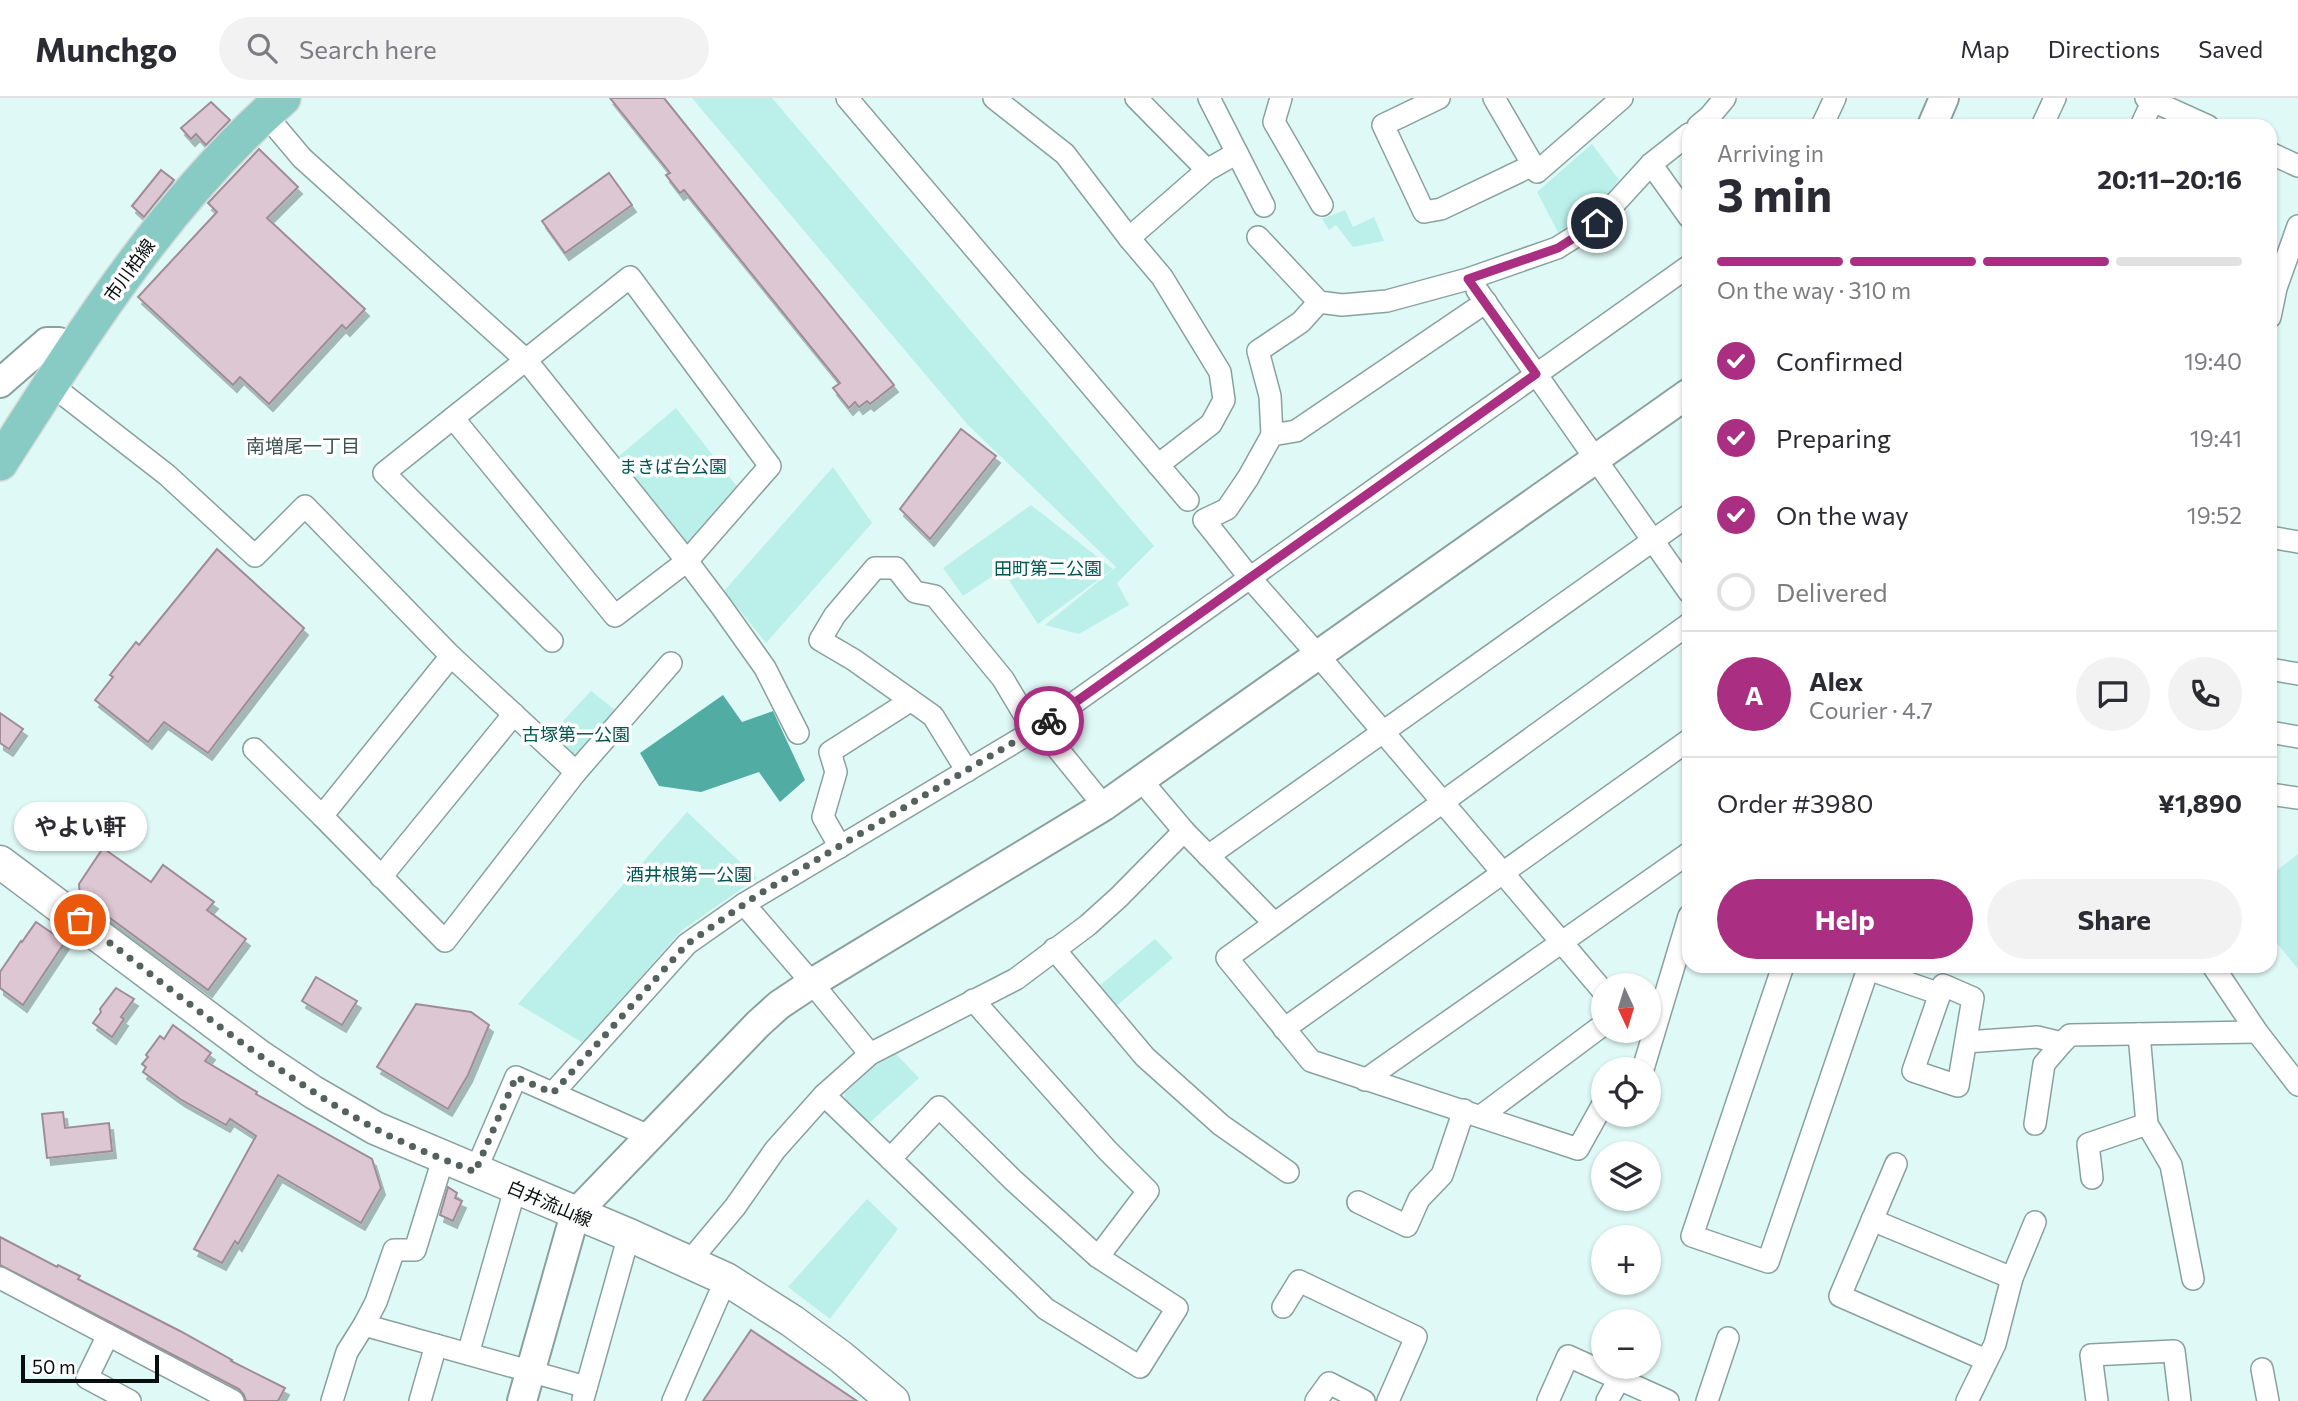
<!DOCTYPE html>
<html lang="en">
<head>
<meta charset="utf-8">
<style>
	:root { --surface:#fff; --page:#f2f2f3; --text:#2b2b33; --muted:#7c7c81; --line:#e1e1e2; --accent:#aa2f82 }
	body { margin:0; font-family:Commissioner,"Noto Sans JP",sans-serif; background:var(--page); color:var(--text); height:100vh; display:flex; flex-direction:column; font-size:26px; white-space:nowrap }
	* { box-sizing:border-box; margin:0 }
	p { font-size:23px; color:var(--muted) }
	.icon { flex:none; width:38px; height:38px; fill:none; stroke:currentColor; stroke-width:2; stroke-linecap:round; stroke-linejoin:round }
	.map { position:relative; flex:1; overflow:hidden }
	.side { position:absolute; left:1682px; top:21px; width:595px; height:854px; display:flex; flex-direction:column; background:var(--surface); border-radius:21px; box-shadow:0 2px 5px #0004 }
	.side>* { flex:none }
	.needle { width:46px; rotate:176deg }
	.tools { position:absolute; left:1591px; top:875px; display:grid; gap:14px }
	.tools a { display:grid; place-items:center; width:70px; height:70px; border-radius:50%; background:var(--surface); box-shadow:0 2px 5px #0004; font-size:35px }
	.scale { position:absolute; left:21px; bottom:18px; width:138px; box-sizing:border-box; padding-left:7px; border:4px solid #070f0e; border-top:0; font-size:19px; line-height:24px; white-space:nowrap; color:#070f0e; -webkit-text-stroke:5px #fff; paint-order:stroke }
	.pin { position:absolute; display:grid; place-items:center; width:60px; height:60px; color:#fff; margin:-30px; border:4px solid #fff; border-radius:50%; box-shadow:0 2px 7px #0007 }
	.courier { position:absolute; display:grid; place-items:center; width:70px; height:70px; margin:-35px; border:5px solid #aa2f82; border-radius:50%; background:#fff; color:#222; box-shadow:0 2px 9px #0007 }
	.bubble { position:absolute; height:49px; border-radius:24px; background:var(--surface); box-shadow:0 2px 5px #0004; font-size:23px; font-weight:700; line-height:49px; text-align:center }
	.head em { font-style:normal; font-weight:700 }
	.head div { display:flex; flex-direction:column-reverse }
	.head { display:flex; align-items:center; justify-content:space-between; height:119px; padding:0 35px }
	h1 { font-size:46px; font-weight:700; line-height:52px }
	.bar { display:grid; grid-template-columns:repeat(4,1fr); gap:10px 7px; align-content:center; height:84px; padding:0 35px }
	.bar i { height:9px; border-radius:5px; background:var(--line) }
	.bar .current { background:var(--accent) }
	.bar p { grid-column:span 4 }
	.line { display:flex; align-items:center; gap:18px; padding:0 35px; border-top:2px solid var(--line) }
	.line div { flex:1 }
	.round { display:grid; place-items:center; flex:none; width:74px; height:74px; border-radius:37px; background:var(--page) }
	ol { padding:0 35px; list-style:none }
	li { display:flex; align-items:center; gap:21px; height:77px }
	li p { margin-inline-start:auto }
	li .icon { padding:7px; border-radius:50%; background:var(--accent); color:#fff; stroke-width:4 }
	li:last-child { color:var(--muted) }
	li i { width:38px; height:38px; border:4px solid var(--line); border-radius:50% }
	.cta { display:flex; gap:14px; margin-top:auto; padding:14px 35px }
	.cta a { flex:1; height:80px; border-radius:42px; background:var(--accent); color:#fff; font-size:28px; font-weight:700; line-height:80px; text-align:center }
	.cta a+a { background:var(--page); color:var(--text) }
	header { display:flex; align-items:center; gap:42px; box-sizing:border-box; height:98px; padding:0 35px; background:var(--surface); border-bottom:2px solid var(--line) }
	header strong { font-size:33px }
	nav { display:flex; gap:38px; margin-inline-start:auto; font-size:24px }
	.search { width:490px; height:63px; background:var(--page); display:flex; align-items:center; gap:18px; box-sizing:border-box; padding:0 24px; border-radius:38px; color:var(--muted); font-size:26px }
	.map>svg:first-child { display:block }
</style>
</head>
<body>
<header>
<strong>Munchgo</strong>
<div class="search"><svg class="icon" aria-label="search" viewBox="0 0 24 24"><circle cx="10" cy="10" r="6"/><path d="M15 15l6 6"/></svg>Search here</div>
<nav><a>Map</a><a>Directions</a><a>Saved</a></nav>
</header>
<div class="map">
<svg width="2298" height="1303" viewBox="0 0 2298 1303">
	<defs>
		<filter id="shadow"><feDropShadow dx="4" dy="7" stdDeviation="0" flood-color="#0004"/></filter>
	</defs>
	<rect width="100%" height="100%" fill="#dff9f6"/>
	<!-- green -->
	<g fill="#bbf0ea">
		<path d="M692,0H772L1154,448L1117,485L1129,507L1079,536L1045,527L1116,469L968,327Z"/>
		<path d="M1592,46L1619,82L1590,118L1559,136L1537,94Z"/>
		<path d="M1345,112L1353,129L1374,119L1384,143L1353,149L1336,127L1329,132L1322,121Z"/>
		<path d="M676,310L739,391L693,444L685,445L618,359Z"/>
		<path d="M833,369L872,425L766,545L724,493Z"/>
		<path d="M1031,407L1113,471L1038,526L1002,472L963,498L943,470Z"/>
		<path d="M591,593L619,615L581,660H572L549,638Z"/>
		<path d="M687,714L757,780L681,833L583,945L518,906Z"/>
		<path d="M2298,756V871L2271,838L2272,776Z"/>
		<path d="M1155,841L1173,860L1114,910L1098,889Z"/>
		<path d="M896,956L919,980L867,1027L845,1005V995L876,967Z"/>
		<path d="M867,1101L898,1131L830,1221L788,1189Z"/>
	</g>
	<!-- water -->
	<path fill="#51ada4" d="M723,597L742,624L773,613L805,682L780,704L759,674L701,694L659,688L640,655Z"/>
	<!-- building -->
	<g fill="#dcc7d2" stroke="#a08c97" stroke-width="2" filter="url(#shadow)">
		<path d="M610,0H664L894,287L870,306L867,303L859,309L855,304L849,310L833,290L840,285L684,92L680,95L666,77L670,75Z"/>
		<path d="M211,4L230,22L206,47L196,36L191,41L181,30Z"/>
		<path d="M259,51L298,89L267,120L365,211L346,231L342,227L269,306L240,279L233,287L138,199L217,114L208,105Z"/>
		<path d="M161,72L174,82L144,119L132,108Z"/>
		<path d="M609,75L632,107L565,155L542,123Z"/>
		<path d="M961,331L996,358L930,441L900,411Z"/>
		<path d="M217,451L304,530L208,655L164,624L148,644L95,602L113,579L110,577L136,544L139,547Z"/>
		<path d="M0,615L23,631L9,651L0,645Z"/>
		<path d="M103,750L151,784L163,767L214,804L207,812L246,841L208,892L80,798L79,786Z"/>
		<path d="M36,824L65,844L23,907L0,890V874L21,843L22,844Z"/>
		<path d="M316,879L357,903L342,927L302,903Z"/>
		<path d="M116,890L134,901L121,919L124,921L112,939L93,925L101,914L100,911Z"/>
		<path d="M416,906L471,914L489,927L468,977L448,1011L377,969Z"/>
		<path d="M173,927L211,955L205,963L257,994L256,996L372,1061L381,1090L361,1125L278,1077L238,1146L235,1143L222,1165L194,1151L256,1038L230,1021L226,1027L180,1001L143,974L146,969L142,966L148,959L146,957L160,938L164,941Z"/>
		<path d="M63,1014L65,1030L109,1025L112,1053L47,1060L42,1016Z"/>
		<path d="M448,1089L457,1095L455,1100L462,1103L453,1123L440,1117Z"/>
		<path d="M0,1139L57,1169L58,1167L80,1178L78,1181L180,1233L232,1262L231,1263L285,1290L278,1303H246L244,1297L239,1291L0,1167Z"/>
		<path d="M751,1232L857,1303H703Z"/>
	</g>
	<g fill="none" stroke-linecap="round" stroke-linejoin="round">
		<!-- minor casing -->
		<g stroke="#89a19e" stroke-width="24">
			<g id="minor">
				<path d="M847,0L1188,402"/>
				<path d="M994,0L1065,56L1129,140L1162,179L1220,274L1224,302L1211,326L1158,367"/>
				<path d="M1136,0L1207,72"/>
				<path d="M1281,0L1274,24L1322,107"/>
				<path d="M1439,0L1383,27L1424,114L1441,111L1533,67"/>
				<path d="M1494,0L1537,74L1622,0"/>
				<path d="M2146,0L2208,28"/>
				<path d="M265,16L302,60L526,262L687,463L721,508L765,570L798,635"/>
				<path d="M1698,28L1710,18L1725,0"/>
				<path d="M1822,28L1835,0"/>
				<path d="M2042,28L2055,0"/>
				<path d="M2141,28L2154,0"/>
				<path d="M1237,55L1264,108"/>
				<path d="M2270,55L2298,68"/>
				<path d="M1651,66L1689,119"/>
				<path d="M1258,139L1319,204L1342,207L1387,203L1468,181L1557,150L1597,125L1651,66L1689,36"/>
				<path d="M1129,140L1207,72L1237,55L1209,0"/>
				<path d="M630,179L770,368L687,463L615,518L453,320Z"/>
				<path d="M1477,192L1689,494"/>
				<path d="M1486,204L1296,333L1272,337L1248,380L1227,411L1204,422L1250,480L1317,556L1603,893"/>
				<path d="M2270,219L2276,190L2298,128"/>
				<path d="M50,286L167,377L255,458L305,408L451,558L576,674"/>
				<path d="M453,320L384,375L552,543"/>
				<path d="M1272,337L1270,298L1258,253L1301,224L1319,204"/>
				<path d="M2270,439L2298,444"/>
				<path d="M451,558L322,718L445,843L576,674L671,565"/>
				<path d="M2270,571L2298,576"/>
				<path d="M1040,629L1104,708"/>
				<path d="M2270,634L2298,639"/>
				<path d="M254,651L322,718"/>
				<path d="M967,673L933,618L854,562L820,542L835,517L875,470H896L915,494L935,498L1003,581L1034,633"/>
				<path d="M1141,682L1184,733L1274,825"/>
				<path d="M2270,696L2298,700"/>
				<path d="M840,749L823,719L836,674L830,654L910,603"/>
				<path d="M1208,758L1689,417"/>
				<path d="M381,779L514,616"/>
				<path d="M744,806L812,885L870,956"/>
				<path d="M1054,851L1145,959L1221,1027L1288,1074"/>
				<path d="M1783,868L1692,1138L1768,1164L1869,868"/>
				<path d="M2213,868L2257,934L2298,987"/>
				<path d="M1868,871L1940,896"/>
				<path d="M1943,887L1973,900L1958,988L1913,973Z"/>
				<path d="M973,902L1107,1052L1148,1093L1098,1159"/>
				<path d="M1284,931L1689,642"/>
				<path d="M2139,936L2147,1026L2171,1067L2193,1181"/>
				<path d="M1966,944L2037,939L2062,945L2070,937L2257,934"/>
				<path d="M1643,971L1689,818"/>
				<path d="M1365,982L1689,755"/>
				<path d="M553,995L687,846L744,806L1040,629L1689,168"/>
				<path d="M824,997L1046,1211L1140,1269L1177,1210L1098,1159L1013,1082L939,1009L890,1061"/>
				<path d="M1603,1006L1578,1051L1311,963L1227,860L1689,526"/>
				<path d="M1481,1018L1603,927"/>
				<path d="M2035,1026L2044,966L2062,945"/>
				<path d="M1896,1066L1840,1198L1986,1262"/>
				<path d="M475,1074L516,979L649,1038"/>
				<path d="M2092,1080L2088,1046L2147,1026"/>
				<path d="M1358,1104L1407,1128L1419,1101L1442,1077L1464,1012"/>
				<path d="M1872,1122L2012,1180"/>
				<path d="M689,1164L735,1109L775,1052L824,997L870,956L1016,881L1088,827L1119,799L1184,733"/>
				<path d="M0,1180L233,1303"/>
				<path d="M1283,1209L1299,1183L1416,1239L1388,1303"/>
				<path d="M364,1227L586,1289"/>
				<path d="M108,1237L87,1280L130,1303"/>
				<path d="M468,1256L515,1091"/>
				<path d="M2262,1271L2268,1303"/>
				<path d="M583,1301L629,1137"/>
				<path d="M332,1303L347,1254L364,1227L376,1204L394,1152H415L443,1061"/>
				<path d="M420,1303L436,1247"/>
				<path d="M673,1303L726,1181"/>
				<path d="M1316,1303L1329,1285L1364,1303"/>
				<path d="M1548,1303L1568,1258L1668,1303"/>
				<path d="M1607,1303L1619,1281"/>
				<path d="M1707,1303L1728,1240"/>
				<path d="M1967,1303L1995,1246L2012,1180L2035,1124"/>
				<path d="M2097,1303L2091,1257L2174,1253L2180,1303"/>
			</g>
		</g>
		<!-- tertiary casing -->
		<g stroke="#89a19e" stroke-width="32">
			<g id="tertiary">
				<path d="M1932,28L1944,0"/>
				<path d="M0,285L47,244H59L74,251"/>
				<path d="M522,1303L575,1116L758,926L779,907L812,885L1104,708L1689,295"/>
			</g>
		</g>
		<!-- secondary casing -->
		<g stroke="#89a19e" stroke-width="35">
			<path id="secondary" d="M0,764L259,958L313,994L375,1030L629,1137L726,1181L792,1223L841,1259L893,1303"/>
		</g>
		<!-- primary casing -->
		<g stroke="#d7d9d8" stroke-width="38">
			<path id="primary" d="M0,365C83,235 166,102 283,0"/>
		</g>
		<!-- minor -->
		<use href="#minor" stroke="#fff" stroke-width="21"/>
		<!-- tertiary -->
		<use href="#tertiary" stroke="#fff" stroke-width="28"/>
		<!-- secondary -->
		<use href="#secondary" stroke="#fff" stroke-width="32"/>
		<!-- primary -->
		<use href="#primary" stroke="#88cbc5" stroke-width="35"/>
	</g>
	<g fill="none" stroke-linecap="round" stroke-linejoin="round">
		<!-- done -->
		<path stroke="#53615f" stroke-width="7" stroke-dasharray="0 12.6" d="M80,822C175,894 268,971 372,1029C405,1047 441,1060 475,1074L516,979L553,995L687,846L756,798L1049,623"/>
		<!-- route -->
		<path stroke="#aa2f82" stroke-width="9" d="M1049,623L1536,276L1468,181L1558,150L1597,125"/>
	</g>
	<g text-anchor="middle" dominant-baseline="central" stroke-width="7" stroke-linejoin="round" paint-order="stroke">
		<!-- street labels -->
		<g font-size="18" fill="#070f0e" stroke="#fff">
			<text transform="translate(129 172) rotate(-54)">市川柏線</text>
			<text transform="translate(550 1105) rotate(23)">白井流山線</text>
		</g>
		<!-- park labels -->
		<g font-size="18" fill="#005550" stroke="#fff">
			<text x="673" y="368">まきば台公園</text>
			<text x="1048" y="470">田町第二公園</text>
			<text x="576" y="636">古塚第一公園</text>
			<text x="689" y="776">酒井根第一公園</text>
		</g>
		<!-- neighbourhood labels -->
		<g font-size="19" fill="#3d5351" stroke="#fff">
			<text x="303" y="347">南増尾一丁目</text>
		</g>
	</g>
</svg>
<div class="tools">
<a><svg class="needle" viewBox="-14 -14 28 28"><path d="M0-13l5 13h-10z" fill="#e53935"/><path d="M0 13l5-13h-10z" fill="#7c7c81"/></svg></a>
<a><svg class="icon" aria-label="locate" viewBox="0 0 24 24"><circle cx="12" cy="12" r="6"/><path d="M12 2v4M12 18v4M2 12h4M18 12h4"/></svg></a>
<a><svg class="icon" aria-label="layers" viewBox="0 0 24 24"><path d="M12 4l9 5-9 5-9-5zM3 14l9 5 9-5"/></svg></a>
<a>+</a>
<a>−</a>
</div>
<div class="scale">50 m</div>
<div class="pin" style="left:80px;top:822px;background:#ea580c"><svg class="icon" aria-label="bag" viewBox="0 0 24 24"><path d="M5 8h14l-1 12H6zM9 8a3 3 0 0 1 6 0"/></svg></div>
<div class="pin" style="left:1597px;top:125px;background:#1f2937"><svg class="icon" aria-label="home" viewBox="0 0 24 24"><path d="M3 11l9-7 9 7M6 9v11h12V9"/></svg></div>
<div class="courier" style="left:1049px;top:623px"><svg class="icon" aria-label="bike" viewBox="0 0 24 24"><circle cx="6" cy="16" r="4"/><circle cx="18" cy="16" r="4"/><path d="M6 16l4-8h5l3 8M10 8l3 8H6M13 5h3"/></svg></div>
<div class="bubble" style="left:14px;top:704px;width:133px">やよい軒</div>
<section class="side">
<div class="head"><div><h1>3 min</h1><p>Arriving in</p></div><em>20:11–20:16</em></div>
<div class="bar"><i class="current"></i><i class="current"></i><i class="current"></i><i></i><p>On the way · 310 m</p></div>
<ol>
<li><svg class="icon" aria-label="check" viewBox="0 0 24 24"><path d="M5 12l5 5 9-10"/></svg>Confirmed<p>19:40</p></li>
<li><svg class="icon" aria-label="check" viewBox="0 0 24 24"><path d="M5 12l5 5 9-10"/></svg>Preparing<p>19:41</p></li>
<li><svg class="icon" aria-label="check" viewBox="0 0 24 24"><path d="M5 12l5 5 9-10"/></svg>On the way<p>19:52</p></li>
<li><i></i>Delivered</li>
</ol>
<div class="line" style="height:126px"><b class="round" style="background:var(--accent);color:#fff">A</b><div><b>Alex</b><p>Courier · 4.7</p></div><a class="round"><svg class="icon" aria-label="chat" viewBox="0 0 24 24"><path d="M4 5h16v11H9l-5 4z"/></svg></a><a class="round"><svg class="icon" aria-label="phone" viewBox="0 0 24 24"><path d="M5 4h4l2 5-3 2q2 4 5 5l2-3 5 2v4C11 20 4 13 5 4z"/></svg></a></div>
<div class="line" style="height:91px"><div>Order #3980</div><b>¥1,890</b></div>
<div class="cta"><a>Help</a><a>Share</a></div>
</section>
</div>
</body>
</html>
